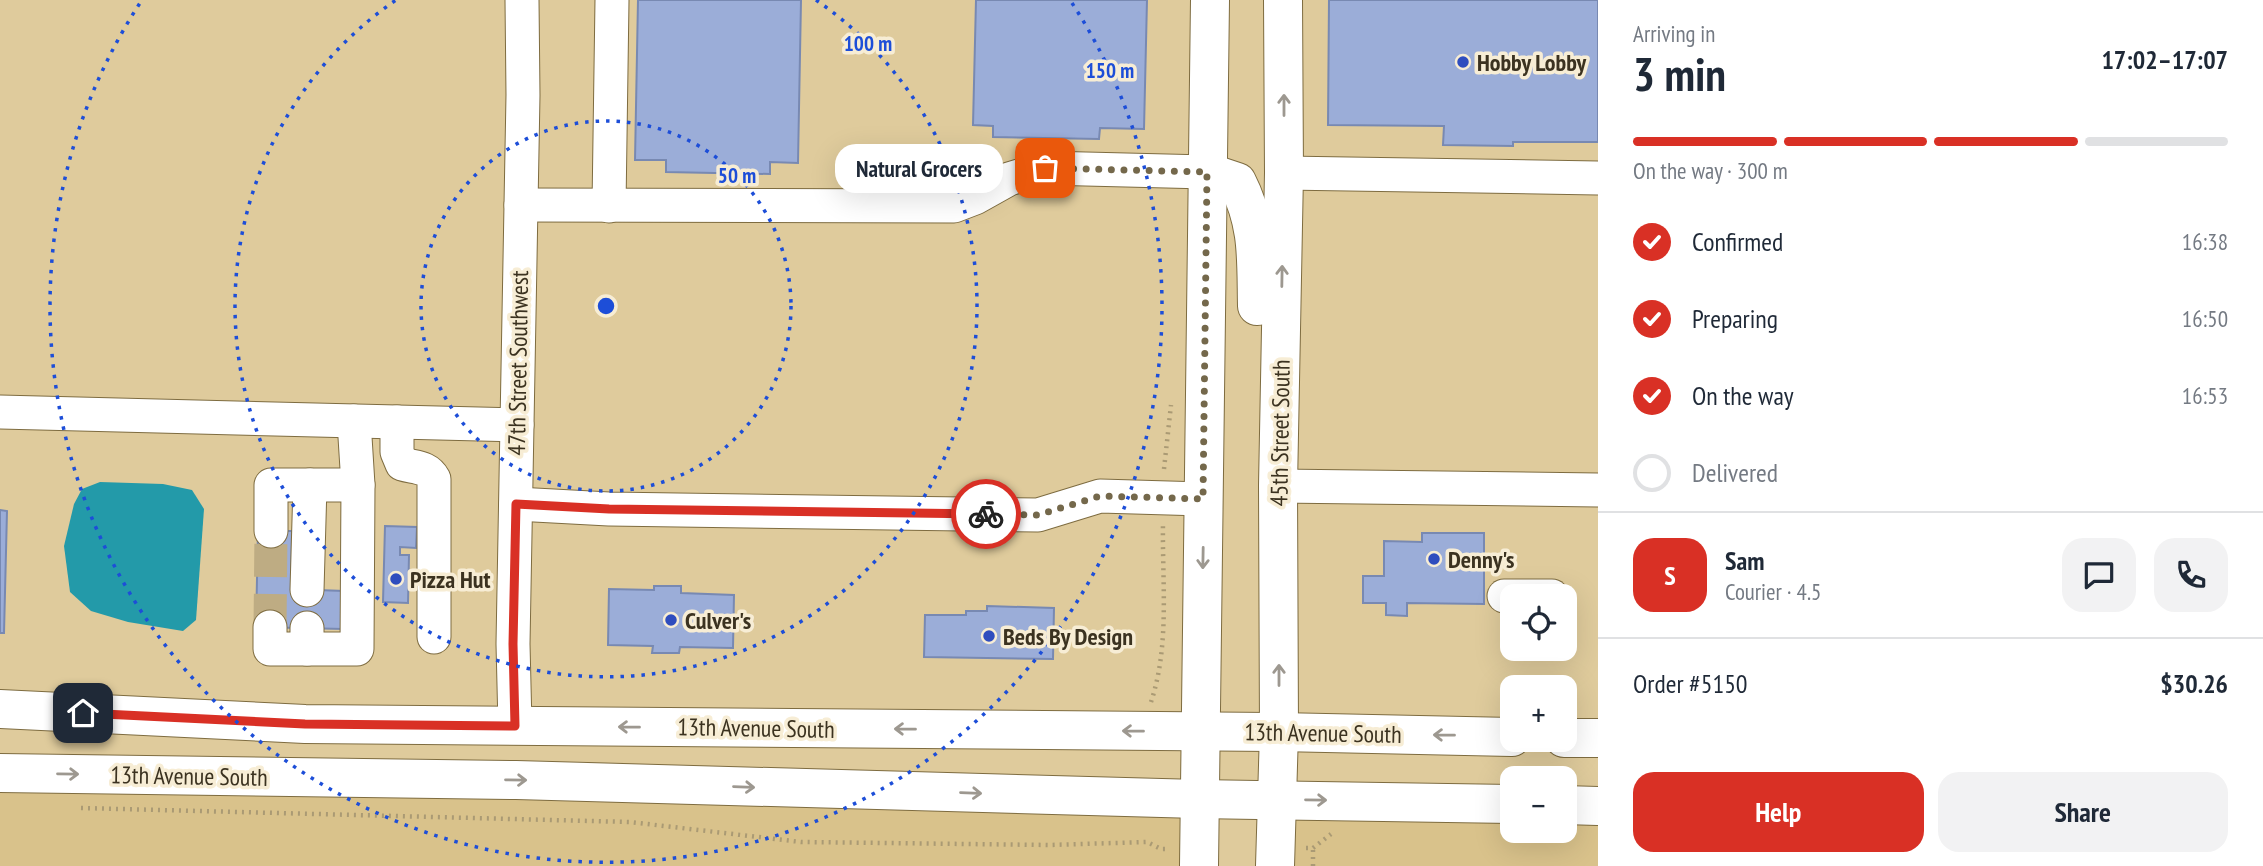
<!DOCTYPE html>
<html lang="en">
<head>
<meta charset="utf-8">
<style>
	:root { --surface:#fff; --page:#f2f2f3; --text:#1f2937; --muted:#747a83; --line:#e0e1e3; --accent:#d93025 }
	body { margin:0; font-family:"PT Sans Narrow",sans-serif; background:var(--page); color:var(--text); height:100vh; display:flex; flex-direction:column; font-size:26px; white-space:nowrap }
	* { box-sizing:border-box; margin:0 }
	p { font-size:23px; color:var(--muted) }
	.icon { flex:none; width:38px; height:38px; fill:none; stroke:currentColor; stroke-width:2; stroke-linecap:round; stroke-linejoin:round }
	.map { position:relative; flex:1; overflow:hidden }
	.side { display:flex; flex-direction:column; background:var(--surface); width:665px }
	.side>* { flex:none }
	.controls { position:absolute; left:1500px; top:584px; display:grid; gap:14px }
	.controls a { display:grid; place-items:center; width:77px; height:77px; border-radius:14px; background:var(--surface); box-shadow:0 7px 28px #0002; font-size:35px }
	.pin { position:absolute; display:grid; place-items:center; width:60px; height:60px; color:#fff; margin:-30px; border-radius:14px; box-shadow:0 4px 10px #0006 }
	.courier { position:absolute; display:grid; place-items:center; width:70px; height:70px; margin:-35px; border:5px solid #d93025; border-radius:50%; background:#fff; color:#222; box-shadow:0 2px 9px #0007 }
	.bubble { position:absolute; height:49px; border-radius:21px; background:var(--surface); box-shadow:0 7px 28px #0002; font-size:23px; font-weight:800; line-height:49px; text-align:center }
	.summary em { font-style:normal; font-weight:800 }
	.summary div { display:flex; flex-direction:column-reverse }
	.summary { display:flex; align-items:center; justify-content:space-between; height:119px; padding:0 35px }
	h1 { font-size:46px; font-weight:800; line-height:52px }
	.bar { display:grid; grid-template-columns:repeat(4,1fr); gap:10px 7px; align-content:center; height:84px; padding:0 35px }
	.bar i { height:9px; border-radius:5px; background:var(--line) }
	.bar .current { background:var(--accent) }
	.bar p { grid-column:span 4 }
	.line { display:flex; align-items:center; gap:18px; padding:0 35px; border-top:2px solid var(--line) }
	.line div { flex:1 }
	.round { display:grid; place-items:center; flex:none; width:74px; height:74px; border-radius:21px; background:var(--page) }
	ol { padding:0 35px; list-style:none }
	li { display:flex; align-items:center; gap:21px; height:77px }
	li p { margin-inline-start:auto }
	li .icon { padding:7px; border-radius:50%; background:var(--accent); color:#fff; stroke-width:4 }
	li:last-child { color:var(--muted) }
	li i { width:38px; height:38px; border:4px solid var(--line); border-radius:50% }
	.primary-button { display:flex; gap:14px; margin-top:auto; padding:14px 35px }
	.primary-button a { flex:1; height:80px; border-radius:21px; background:var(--accent); color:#fff; font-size:28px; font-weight:800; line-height:80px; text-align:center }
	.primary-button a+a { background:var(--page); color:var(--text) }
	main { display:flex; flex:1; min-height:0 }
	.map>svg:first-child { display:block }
</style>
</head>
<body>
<main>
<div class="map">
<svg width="1598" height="866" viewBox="0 0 1598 866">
	<rect width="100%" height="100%" fill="#dfcb9c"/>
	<!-- built -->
	<g fill="#d9c28b">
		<path d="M0,787L1186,808V866H0Z"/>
		<path d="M1285,806L1512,813V831H1564L1565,814L1598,815V866H1285Z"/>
	</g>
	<!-- water -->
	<path fill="#239aa9" d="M100,482L163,484L192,490L204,509L196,620L183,631L128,622L91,611L70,592L64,546L74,504L82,489Z"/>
	<!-- building -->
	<g fill="#9badd8" stroke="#7889b2" stroke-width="2">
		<path d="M638,0H801L798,163L770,162V174L666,172V160H635Z"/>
		<path d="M976,0H1147L1144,129L1100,128L1099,139L993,137V126L973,125Z"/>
		<path d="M1329,0H1598V142H1513V146L1443,145L1444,126L1328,125Z"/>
		<path d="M0,510L7,511L4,633H0Z"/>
		<path d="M385,526L417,527L416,548L400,547V555H409L408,603L383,602Z"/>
		<path d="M258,531H292L291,589L344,591L343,629L256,627Z"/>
		<path d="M1422,533H1484V604L1407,603V616L1386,615V603H1363V576H1384V541L1422,542Z"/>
		<path d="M654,586H681V593L734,595L733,648L680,647L679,653H652L653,646L608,645L609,589L654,590Z"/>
		<path d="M987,606L1054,608L1053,659L924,657L925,615H966V611H987Z"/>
	</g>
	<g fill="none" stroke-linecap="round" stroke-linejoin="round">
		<!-- minor-tunnel -->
		<path stroke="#beac83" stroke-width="33" stroke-dasharray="33 17" stroke-linecap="butt" d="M270,627L271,531"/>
		<!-- minor casing -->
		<g stroke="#7e6c40" stroke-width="35">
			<g id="minor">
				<path d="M1284,173L1598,178"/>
				<path d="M521,205L954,206L975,198L1009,179L1045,168L1207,172"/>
				<path d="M609,206L612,0"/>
				<path d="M0,412L517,425"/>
				<path d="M397,422V452L402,464C415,468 427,466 434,479V637"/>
				<path d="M1278,486L1598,490"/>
				<path d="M516,504L609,509L1038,515L1100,496L1203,499"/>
				<path d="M271,531V485H358"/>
				<path d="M307,590L310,485"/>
				<path d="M1504,596H1552"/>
				<path d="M270,627V649H307"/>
				<path d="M307,628V649H357L358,485L354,421"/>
				<path d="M515,726L513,644L523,95L522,0"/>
			</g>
		</g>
		<!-- major casing -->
		<g stroke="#7e6c40" stroke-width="40">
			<g id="major">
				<path d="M1207,172L1237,182C1259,225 1256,260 1257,306"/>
				<path d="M0,709L305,724L1279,732L1512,737"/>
				<path d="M1564,738H1598"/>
				<path d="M0,773L516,780L1198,799L1512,804"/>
				<path d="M1564,805L1598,806"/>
				<path d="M1199,866L1210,0"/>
				<path d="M1275,866L1279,732L1278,486L1284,173L1283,0"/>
			</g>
		</g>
		<!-- path -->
		<g stroke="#aa9a74" stroke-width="4.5" stroke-dasharray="2 5" stroke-linecap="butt">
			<path d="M1164,469L1171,405"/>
			<path d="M1151,702C1170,645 1162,582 1163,523"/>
			<path d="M81,808L630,822L801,842L1049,845L1147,842L1161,849H1168"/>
			<path d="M1515,837L1562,838"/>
			<path d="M1306,848H1313L1331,834"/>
			<path d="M1313,866V848"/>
		</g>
		<!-- minor -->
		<use href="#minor" stroke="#fff" stroke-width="33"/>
		<!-- major -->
		<use href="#major" stroke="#fff" stroke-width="38"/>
	</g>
	<!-- one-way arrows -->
	<defs><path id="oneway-shaft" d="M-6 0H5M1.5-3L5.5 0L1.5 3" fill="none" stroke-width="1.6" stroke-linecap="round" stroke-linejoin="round" transform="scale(1.75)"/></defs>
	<g stroke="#9d9890">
		<use href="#oneway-shaft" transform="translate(1284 105) rotate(-90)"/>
		<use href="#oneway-shaft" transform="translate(1282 276) rotate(-89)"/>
		<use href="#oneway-shaft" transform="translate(1203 558) rotate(91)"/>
		<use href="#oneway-shaft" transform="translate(1279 675) rotate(-90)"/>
		<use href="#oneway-shaft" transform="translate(629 727) rotate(-179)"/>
		<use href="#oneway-shaft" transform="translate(905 729) rotate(-179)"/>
		<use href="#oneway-shaft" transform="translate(1133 731) rotate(-179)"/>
		<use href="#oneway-shaft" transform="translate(1444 735) rotate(-179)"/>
		<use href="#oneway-shaft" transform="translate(68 774) rotate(1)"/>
		<use href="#oneway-shaft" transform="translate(516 780) rotate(1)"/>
		<use href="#oneway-shaft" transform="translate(744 787) rotate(2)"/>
		<use href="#oneway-shaft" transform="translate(971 793) rotate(2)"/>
		<use href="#oneway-shaft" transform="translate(1316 800) rotate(1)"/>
	</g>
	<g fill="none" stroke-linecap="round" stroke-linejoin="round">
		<!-- done -->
		<path stroke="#74684b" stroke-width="7" stroke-dasharray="0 12.6" d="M986,514L1038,515L1100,496L1203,499L1207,172L1045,168"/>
		<!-- route -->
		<path stroke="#d93025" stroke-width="9" d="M83,713L305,724L515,726L513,644L516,504L609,509L986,514"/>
	</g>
	<!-- distance rings -->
	<g fill="none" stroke="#1d4ed8" stroke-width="3.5" stroke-dasharray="3.5 7">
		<circle cx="606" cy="306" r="185"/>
		<path d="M816 0A371 371 0 1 1 396 0"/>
		<path d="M1072 3A556 556 0 1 1 140 3"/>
	</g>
	<!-- markers -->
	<g fill="#2f4dbe" stroke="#f7edd5" stroke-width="2.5">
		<circle cx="1463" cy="62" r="7"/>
		<circle cx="1434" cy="559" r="7"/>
		<circle cx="396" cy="579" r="7"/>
		<circle cx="671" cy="620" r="7"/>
		<circle cx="989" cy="636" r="7"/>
	</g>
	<g text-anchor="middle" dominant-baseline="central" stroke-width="7" stroke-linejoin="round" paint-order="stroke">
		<!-- poi labels -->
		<g font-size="24" font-weight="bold" fill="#3b3220" stroke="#f7edd5" text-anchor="start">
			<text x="1477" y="62">Hobby Lobby</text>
			<text x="1448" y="559">Denny's</text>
			<text x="410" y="579">Pizza Hut</text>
			<text x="685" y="620">Culver's</text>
			<text x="1003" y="636">Beds By Design</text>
		</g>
		<!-- street labels -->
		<g font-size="24" fill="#3b3220" stroke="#f7edd5">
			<text transform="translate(518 363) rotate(-89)">47th Street Southwest</text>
			<text transform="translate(1280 433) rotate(-89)">45th Street South</text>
			<text transform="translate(756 728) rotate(1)">13th Avenue South</text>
			<text transform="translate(1323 733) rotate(1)">13th Avenue South</text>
			<text transform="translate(189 776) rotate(1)">13th Avenue South</text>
		</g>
	</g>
	<circle cx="606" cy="306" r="10" fill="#1d4ed8" stroke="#f7edd5" stroke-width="3.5"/>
	<g font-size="21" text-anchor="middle" font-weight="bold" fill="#1d4ed8" stroke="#f7edd5" stroke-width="7" stroke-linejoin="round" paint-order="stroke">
		<text x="868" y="51">100 m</text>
		<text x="1110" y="78">150 m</text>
		<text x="737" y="183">50 m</text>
	</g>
</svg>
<div class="controls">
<a><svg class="icon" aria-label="locate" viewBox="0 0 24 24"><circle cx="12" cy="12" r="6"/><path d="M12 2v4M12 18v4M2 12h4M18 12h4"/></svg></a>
<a>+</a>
<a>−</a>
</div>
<div class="pin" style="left:1045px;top:168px;background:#ea580c"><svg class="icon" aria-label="bag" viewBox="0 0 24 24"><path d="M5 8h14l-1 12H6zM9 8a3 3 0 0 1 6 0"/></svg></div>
<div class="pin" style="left:83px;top:713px;background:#1f2937"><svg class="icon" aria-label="home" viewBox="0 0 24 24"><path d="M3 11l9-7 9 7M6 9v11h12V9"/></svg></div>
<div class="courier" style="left:986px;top:514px"><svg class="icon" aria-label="bike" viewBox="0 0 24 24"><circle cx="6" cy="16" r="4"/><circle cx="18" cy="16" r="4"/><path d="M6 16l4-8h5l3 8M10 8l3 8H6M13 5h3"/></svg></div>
<div class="bubble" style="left:835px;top:144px;width:168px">Natural Grocers</div>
</div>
<section class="side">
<div class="summary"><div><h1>3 min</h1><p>Arriving in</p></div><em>17:02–17:07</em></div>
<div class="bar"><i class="current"></i><i class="current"></i><i class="current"></i><i></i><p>On the way · 300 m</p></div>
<ol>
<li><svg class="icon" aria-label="check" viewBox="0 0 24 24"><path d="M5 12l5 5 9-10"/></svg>Confirmed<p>16:38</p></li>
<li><svg class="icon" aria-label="check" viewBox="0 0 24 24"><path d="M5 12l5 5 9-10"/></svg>Preparing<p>16:50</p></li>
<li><svg class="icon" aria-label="check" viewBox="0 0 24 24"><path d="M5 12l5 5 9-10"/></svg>On the way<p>16:53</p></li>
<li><i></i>Delivered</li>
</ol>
<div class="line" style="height:126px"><b class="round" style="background:var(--accent);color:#fff">S</b><div><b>Sam</b><p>Courier · 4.5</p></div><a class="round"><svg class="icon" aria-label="chat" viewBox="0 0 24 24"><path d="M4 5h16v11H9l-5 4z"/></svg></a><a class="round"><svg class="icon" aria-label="phone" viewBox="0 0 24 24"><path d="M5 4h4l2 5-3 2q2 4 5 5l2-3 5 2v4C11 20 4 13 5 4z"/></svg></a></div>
<div class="line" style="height:91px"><div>Order #5150</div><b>$30.26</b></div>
<div class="primary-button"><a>Help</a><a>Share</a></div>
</section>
</main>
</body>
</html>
